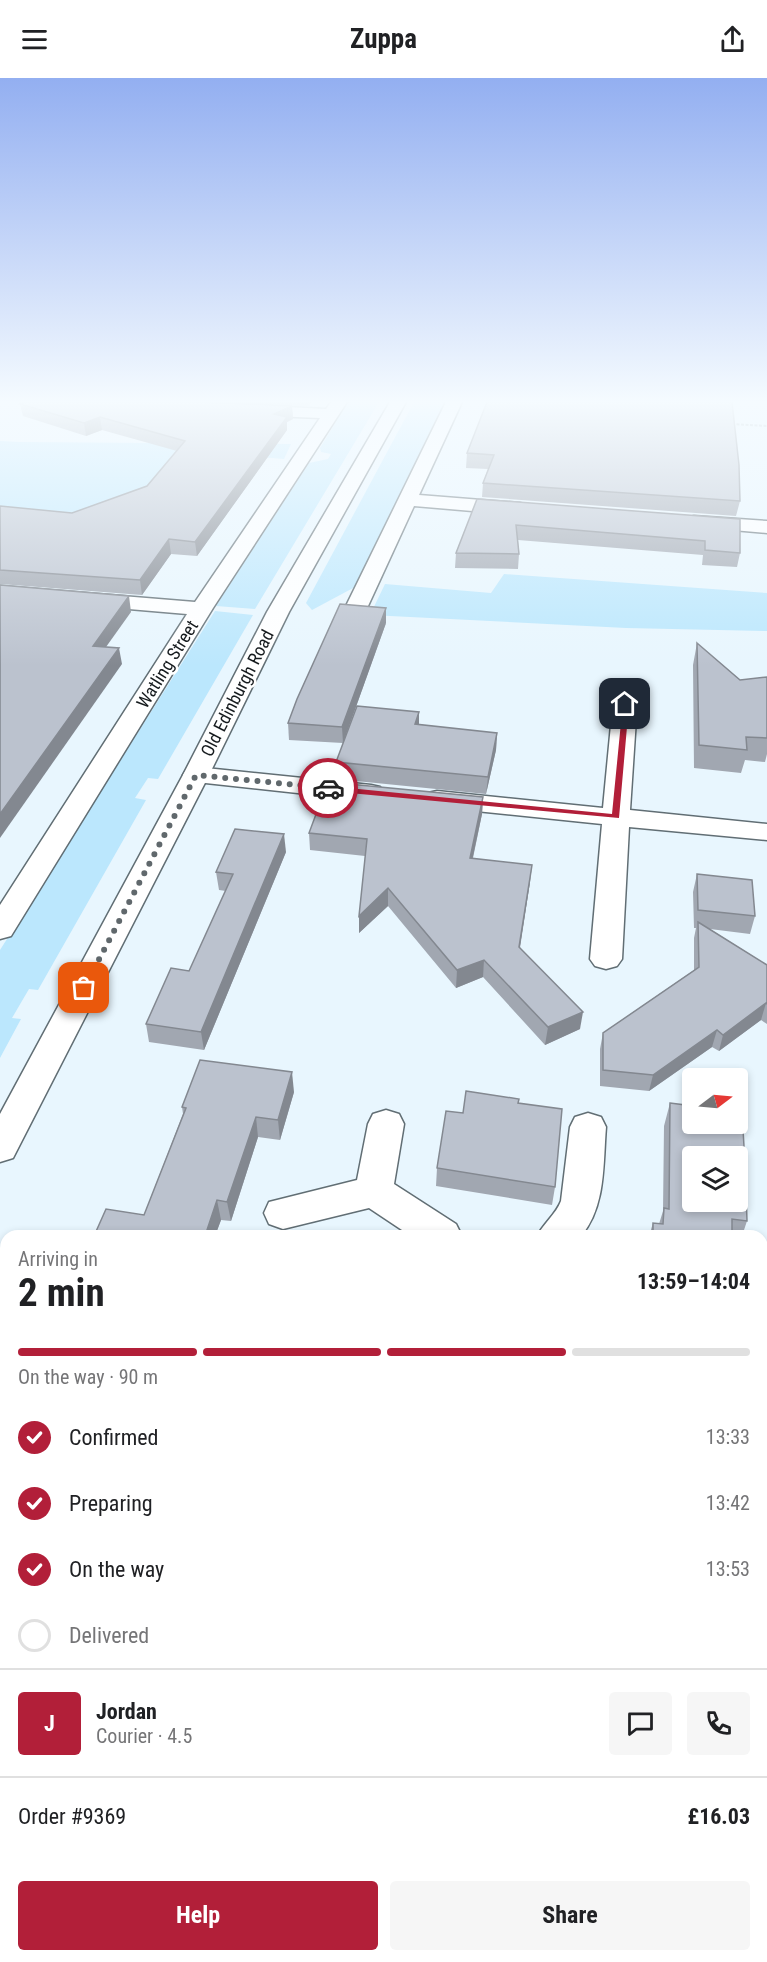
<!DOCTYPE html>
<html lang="en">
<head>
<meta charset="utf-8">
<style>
	:root { --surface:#fff; --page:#f6f6f6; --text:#202124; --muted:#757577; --line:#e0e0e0; --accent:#b21f39 }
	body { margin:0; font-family:"Roboto Condensed",sans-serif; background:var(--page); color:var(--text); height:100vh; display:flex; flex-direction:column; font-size:22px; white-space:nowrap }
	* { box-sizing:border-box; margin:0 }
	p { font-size:20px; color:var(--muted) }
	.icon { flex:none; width:33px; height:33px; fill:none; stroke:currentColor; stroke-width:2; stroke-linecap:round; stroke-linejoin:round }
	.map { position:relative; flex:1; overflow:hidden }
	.sheet { position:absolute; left:0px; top:1152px; width:768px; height:732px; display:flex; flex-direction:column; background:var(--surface); border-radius:18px 18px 0 0; box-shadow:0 3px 9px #0003 }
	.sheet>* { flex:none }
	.needle { width:39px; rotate:74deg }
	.tools { position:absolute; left:682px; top:990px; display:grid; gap:12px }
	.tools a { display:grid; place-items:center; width:66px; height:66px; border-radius:6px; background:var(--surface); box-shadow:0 3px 9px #0003; font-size:30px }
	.pin { position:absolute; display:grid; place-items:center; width:51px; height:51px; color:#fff; margin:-26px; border-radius:12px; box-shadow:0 3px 9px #0006 }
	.courier { position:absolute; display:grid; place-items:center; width:60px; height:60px; margin:-30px; border:4px solid #b21f39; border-radius:50%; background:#fff; color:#222; box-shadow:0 2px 8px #0007 }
	.head em { font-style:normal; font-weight:700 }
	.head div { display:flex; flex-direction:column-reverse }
	.head { display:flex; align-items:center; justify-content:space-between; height:102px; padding:0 18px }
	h1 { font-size:39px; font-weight:700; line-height:45px }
	.bar { display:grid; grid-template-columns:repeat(4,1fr); gap:9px 6px; align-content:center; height:72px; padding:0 18px }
	.bar i { height:8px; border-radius:4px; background:var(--line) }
	.bar .active { background:var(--accent) }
	.bar p { grid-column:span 4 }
	.line { display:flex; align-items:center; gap:15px; padding:0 18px; border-top:2px solid var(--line) }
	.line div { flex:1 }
	.round { display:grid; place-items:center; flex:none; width:63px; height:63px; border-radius:6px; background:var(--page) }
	ol { padding:0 18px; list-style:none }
	li { display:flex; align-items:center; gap:18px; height:66px }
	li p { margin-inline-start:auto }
	li .icon { padding:6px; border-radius:50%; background:var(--accent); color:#fff; stroke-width:4 }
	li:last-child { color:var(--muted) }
	li i { width:33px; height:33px; border:3px solid var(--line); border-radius:50% }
	.button { display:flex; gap:12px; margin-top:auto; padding:12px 18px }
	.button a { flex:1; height:69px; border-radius:6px; background:var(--accent); color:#fff; font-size:24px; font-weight:700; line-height:69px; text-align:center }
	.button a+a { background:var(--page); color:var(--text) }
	header { display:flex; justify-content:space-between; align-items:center; height:78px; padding:0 18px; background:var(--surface); font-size:27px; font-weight:700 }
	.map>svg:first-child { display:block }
</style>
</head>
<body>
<header><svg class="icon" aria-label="menu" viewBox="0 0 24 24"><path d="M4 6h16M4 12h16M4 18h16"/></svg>Zuppa<svg class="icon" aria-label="share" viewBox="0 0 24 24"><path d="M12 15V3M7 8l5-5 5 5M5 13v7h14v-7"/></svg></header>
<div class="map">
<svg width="767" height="1884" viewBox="0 0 767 1884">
	<rect width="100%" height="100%" fill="#e8f6fe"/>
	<!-- green -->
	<g fill="#bbe7fd">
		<path d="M348,324H379L255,531L216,528L309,385L328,381L331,376L321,374L320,370Z"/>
		<path d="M414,324H445L355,509L312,532L306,525Z"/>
		<path d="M0,363L19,364L291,366L284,381L234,377L138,424L71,445L0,440Z"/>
		<path d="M504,496L767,515V553L626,550L370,537L385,506L491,515Z"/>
		<path d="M215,533L253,537L158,701L148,700L135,720L146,722L38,912L29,911L12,940L21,941L0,980V872Z"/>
	</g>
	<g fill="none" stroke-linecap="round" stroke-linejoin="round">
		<!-- minor casing -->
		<g stroke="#616e74" stroke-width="3">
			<g id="minor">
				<path d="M331,324H347L213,530L11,858L0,861V827L187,536L0,520V508L195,524L320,340L247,337L239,332L247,327L326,331Z"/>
				<path d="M446,324H462L419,417L520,425L527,427L529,431L527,435L520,437L414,428L368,528L365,533L357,534L349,533L346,528Z"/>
				<path d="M694,438L767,443V455L687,448L684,444L687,440Z"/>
				<path d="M625,619L634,621L637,626L630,732L767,746V762L629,749L622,881L617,888L606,891L595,888L590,881L602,746L437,729L428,727L424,721L428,715L437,713L603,730L613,626L616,621Z"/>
				<path d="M196,689L371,707L380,709L384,715L380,721L371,723L187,703L183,697L187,691Z"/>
				<path d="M386,1032L399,1036L404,1046L394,1106L456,1146L462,1158H411L369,1130L283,1151L269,1146L264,1135L269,1124L357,1102L368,1046L373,1036Z"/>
				<path d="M588,1035L601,1039L606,1049C603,1085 606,1129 581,1158H537C544,1145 556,1136 561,1123L570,1049L575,1039Z"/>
				<path d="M0,1534L6,1536V1586L0,1584Z"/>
			</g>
		</g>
		<!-- major casing -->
		<g stroke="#616e74" stroke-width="3">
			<path id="major" d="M390,324H406L289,534L209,697L13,1080L0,1084V1036L183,697L267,534Z"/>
		</g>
		<!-- path -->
		<path stroke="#a2adb3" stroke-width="2" stroke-dasharray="3 1.5" stroke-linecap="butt" d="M732,346L767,348"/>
		<!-- minor -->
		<use href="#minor" fill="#fff" fill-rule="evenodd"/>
		<!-- major -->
		<use href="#major" fill="#fff" fill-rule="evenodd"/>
	</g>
	<!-- wall -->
	<g fill="#a1a7b1">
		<path d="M202,324H311L309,328Z"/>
		<path d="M487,324L740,423L736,438L482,419L483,405L488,391L466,390L467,375Z"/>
		<path d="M20,326L292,328L293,341L287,344V352L197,478L171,476L142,517L0,506V428L72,435L147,408L177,373L102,352L86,358L23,338Z"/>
		<path d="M477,421L740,441V475L737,489L702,487L703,477L518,462L519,476L518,491L455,490L456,475Z"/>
		<path d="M386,545L343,665L289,662L288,645Z"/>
		<path d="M697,565L740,602L767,599V676L765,684L745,682L741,695L694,690L693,587Z"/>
		<path d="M419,634V647L497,655L496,672L486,716L336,701V684Z"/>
		<path d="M483,719L482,736L473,780L530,804L520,870L580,951L545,967L483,899L456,910L388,828L359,855L365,778L310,772L309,755Z"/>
		<path d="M286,774L204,972L149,964L146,946L189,893L226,813L219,812L216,794Z"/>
		<path d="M697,796L755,838L750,856L710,851L767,887V946L761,942L719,973L712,969L649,1013L600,1008V971L603,955L694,892V860L696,850H694L693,814Z"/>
		<path d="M294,1014L280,1062L258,1059L231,1143L221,1142L215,1158H94L144,1137L183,1036L182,1029Z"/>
		<path d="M519,1021L518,1026L555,1109L552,1127L436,1108L437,1090L463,1035Z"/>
		<path d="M670,1025L747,1143L742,1158H649L653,1145L659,1146L663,1133L664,1048Z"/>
		<path d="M0,1310L6,1311V1460L0,1458Z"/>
		<path d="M0,1705L6,1706V1835L0,1834Z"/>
		<path d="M536,1878H724V1884H560Z"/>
	</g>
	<!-- shaded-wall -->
	<g fill="#838890">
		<path d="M292,328L293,341L287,344V352L197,478L195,464L274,336Z"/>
		<path d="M100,339L102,352L86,358L84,345Z"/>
		<path d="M169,461L171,476L142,517L140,502Z"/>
		<path d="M129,518L131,534L96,583L93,568Z"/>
		<path d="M386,530V545L343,665L342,649Z"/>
		<path d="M119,570L122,586L0,760V736Z"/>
		<path d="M419,634V651L415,646Z"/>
		<path d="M497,655L496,672L486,716L488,699Z"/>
		<path d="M483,719L482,736L469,797L470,780Z"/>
		<path d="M284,756L286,774L204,972L201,954Z"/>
		<path d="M532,787L530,804L517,887L519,869Z"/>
		<path d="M388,810V828L359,855V838Z"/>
		<path d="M484,882L483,899L456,910L457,892Z"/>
		<path d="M766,925L761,942L719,973L723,957Z"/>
		<path d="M583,934L580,951L545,967L548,949Z"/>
		<path d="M717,952L712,969L649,1013L653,997Z"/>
		<path d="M292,994L294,1014L280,1062L278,1042Z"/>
		<path d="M256,1039L258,1059L231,1143L227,1124Z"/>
		<path d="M217,1122L221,1142L215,1158H205Z"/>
	</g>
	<!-- building -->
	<g fill="#bbc2ce" stroke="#838890" stroke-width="1.5" fill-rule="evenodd">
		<path d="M25,324H201L292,328L274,336L287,339L195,464L169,461L140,502L0,492V428L72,435L147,408L185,363L100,339L84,345L20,326Z"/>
		<path d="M487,324H732L739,387L740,423L483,405L494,377L467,375Z"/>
		<path d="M477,421L740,441V475L705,472V463L516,447L519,476L456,475Z"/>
		<path d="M0,507L129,518L93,568L119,570L0,736Z"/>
		<path d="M340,526L386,530L342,649L288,645L297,621Z"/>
		<path d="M697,565L740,602L767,599V660L746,659L747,672L699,667Z"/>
		<path d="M357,628L419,634L415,646L497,655L488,699L336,684Z"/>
		<path d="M328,704L483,719L470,780L532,787L519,869L583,934L548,949L484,882L457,892L388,810L359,838L367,761L309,755Z"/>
		<path d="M235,751L284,756L201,954L146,946L171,890L189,893L233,796L216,794Z"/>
		<path d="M697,796L752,802L755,838L698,832Z"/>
		<path d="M698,844L767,887V926L766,925L723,957L717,952L653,997L603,992V955L699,889Z"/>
		<path d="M200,982L292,994L278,1042L256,1039L227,1124L217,1122L205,1158H94L106,1131L144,1137L186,1030L182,1029Z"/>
		<path d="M466,1013L519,1021L518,1025L562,1031L555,1109L437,1090L446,1033L463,1035Z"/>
		<path d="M670,1025L693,1028V1046H738V1034L742,1035L745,1085L747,1143L732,1141V1158H653V1145L663,1146L664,1130L669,1131ZM693,1078H738V1124H693Z"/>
		<path d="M0,1310L6,1311V1445L0,1444Z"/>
		<path d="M0,1705L6,1706V1830L0,1829Z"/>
		<path d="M150,1878H450L449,1884H149Z"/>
		<path d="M566,1878H724V1884H591Z"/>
	</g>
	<!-- sky -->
	<linearGradient id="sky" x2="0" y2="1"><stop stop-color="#93aff1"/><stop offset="0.55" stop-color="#f5fbff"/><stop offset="1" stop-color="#f5fbff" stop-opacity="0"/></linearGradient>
	<rect width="767" height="588" fill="url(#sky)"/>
	<!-- route -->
	<path fill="#b21f39" d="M623,624L629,626L619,740L328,713L324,710L328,708L612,736Z"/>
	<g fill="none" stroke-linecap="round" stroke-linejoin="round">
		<!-- done -->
		<path stroke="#60686c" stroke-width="6" stroke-dasharray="0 10.8" d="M84,910L196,697L328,710"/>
	</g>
	<g text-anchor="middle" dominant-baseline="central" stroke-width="5" stroke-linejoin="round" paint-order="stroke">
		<!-- far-street labels -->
		<g font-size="18" fill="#161b1e" stroke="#fff">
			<text transform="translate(167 586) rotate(-58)">Watling Street</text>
			<text transform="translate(237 615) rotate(-63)">Old Edinburgh Road</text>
		</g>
	</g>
</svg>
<div class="tools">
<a><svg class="needle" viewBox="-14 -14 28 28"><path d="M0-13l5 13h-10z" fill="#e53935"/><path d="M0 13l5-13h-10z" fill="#757577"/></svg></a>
<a><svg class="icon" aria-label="layers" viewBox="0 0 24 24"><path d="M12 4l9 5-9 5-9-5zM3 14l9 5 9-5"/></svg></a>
</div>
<div class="pin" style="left:84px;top:910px;background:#ea580c"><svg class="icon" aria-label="bag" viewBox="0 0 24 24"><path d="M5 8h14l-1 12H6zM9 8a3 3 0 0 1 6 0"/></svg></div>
<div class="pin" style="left:625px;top:626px;background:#1f2937"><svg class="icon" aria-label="home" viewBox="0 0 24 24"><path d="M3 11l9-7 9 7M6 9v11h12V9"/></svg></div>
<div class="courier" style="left:328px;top:710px"><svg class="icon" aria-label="car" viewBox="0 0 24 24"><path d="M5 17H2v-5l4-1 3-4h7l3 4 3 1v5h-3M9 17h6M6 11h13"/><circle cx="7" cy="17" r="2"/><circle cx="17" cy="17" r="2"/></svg></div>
<section class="sheet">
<div class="head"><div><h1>2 min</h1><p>Arriving in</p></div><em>13:59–14:04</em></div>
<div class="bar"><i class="active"></i><i class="active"></i><i class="active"></i><i></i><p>On the way · 90 m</p></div>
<ol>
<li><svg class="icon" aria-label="check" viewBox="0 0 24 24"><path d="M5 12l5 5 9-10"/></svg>Confirmed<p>13:33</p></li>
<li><svg class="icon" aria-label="check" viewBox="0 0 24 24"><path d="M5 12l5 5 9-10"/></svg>Preparing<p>13:42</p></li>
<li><svg class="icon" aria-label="check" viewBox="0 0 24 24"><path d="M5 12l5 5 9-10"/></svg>On the way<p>13:53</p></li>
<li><i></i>Delivered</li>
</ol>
<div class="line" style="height:108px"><b class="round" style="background:var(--accent);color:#fff">J</b><div><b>Jordan</b><p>Courier · 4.5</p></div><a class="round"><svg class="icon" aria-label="chat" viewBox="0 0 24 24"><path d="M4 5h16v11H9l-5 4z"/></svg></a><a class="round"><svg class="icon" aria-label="phone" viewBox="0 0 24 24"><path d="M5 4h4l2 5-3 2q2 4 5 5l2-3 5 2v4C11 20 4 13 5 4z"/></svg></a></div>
<div class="line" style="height:78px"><div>Order #9369</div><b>£16.03</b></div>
<div class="button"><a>Help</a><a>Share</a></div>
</section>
</div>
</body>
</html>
